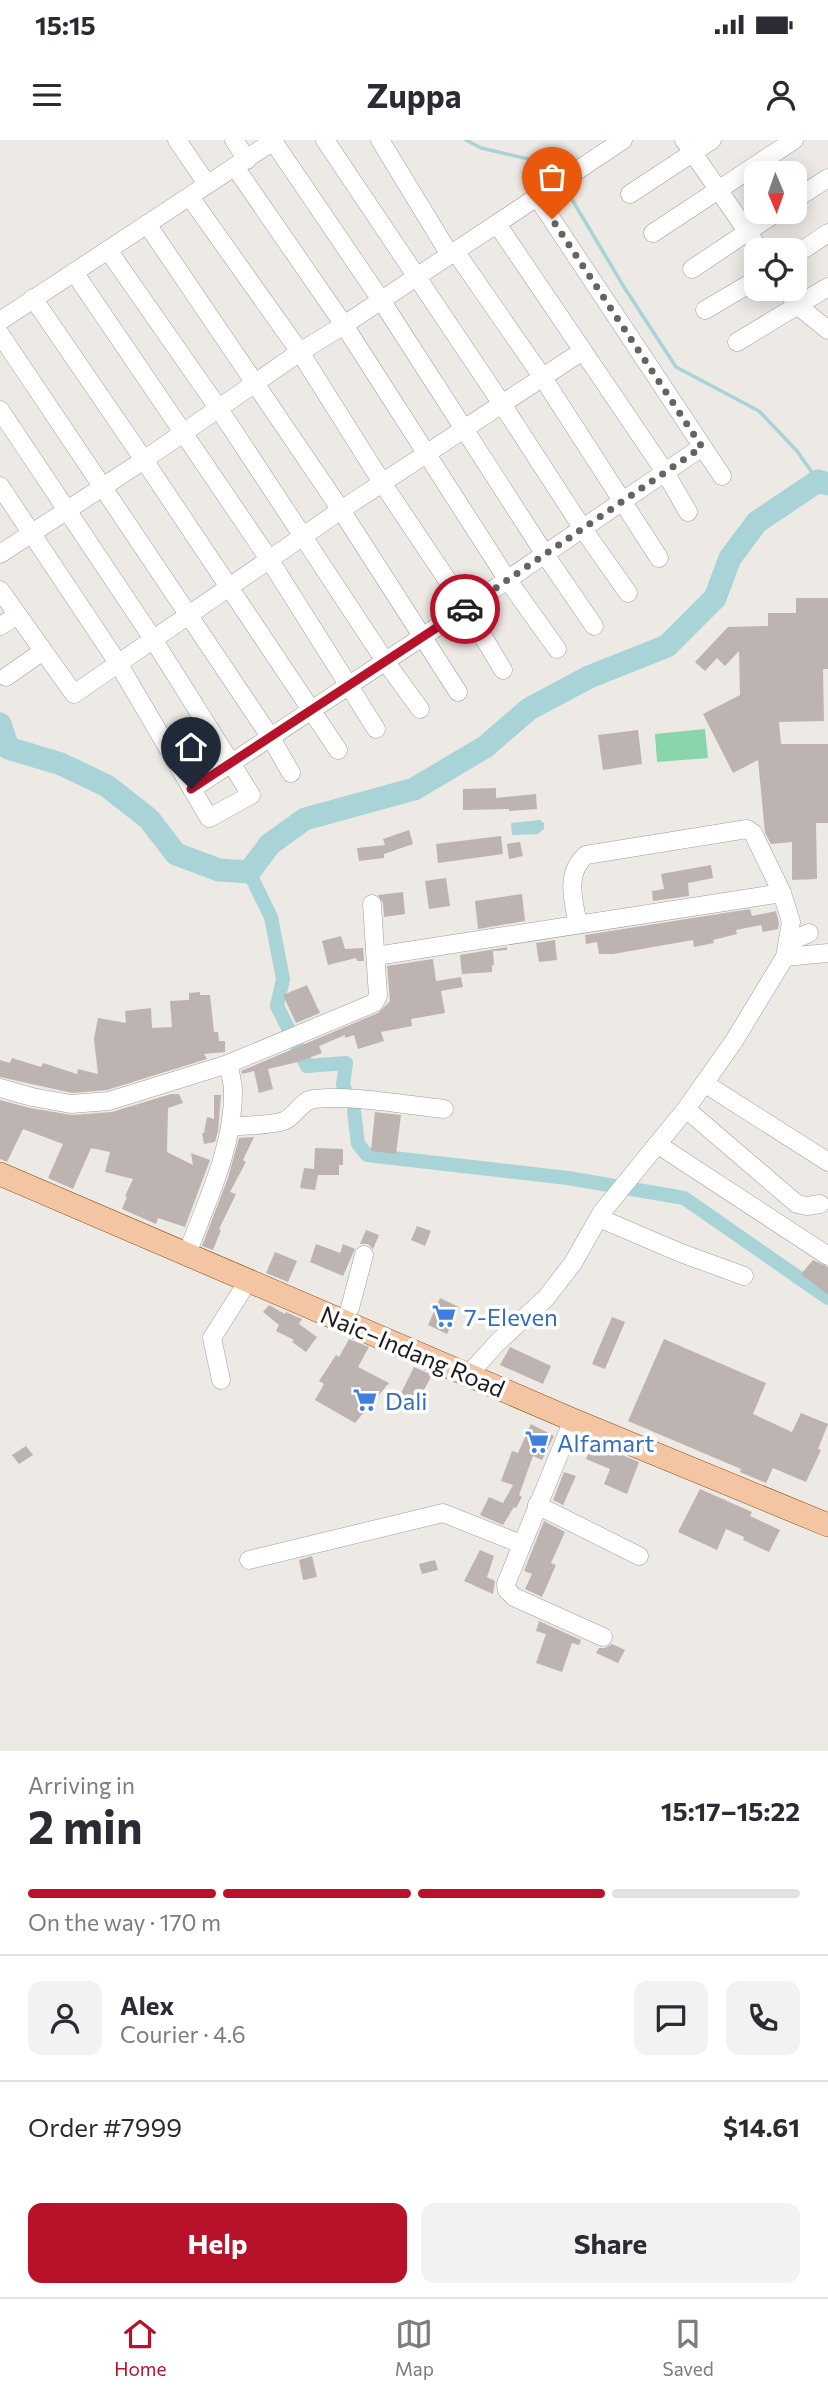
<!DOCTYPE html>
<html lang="en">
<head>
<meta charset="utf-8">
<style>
	:root { --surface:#fff; --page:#f2f2f3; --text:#2b2b33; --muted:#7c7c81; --line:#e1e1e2; --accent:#b8122b }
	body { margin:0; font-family:Commissioner,sans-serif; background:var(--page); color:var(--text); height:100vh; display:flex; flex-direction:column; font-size:26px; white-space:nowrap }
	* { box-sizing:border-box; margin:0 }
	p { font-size:23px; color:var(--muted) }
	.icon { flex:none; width:38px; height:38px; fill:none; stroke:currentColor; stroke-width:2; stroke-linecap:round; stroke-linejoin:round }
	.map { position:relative; height:1611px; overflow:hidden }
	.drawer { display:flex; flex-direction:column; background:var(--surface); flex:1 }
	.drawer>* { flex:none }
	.needle { width:46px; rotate:178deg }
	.fabs { position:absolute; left:744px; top:21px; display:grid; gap:14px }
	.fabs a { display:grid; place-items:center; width:63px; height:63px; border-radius:14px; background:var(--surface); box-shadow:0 4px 18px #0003; font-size:35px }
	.pin { position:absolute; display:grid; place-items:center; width:60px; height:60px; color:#fff; margin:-72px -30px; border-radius:50% 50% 50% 0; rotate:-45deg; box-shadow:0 0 7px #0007 }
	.pin .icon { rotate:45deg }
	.courier { position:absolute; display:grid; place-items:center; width:70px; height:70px; margin:-35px; border:5px solid #b8122b; border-radius:50%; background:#fff; color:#222; box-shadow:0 2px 9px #0007 }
	.headline em { font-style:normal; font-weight:700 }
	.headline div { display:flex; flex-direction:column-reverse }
	.headline { display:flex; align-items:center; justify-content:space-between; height:119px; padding:0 28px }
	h1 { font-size:46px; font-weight:700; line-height:52px }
	.bar { display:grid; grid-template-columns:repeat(4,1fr); gap:10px 7px; align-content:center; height:84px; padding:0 28px }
	.bar i { height:9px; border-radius:5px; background:var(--line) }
	.bar .on { background:var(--accent) }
	.bar p { grid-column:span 4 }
	.line { display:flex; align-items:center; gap:18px; padding:0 28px; border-top:2px solid var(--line) }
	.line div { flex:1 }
	.round { display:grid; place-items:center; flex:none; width:74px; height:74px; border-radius:14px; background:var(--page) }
	.cta { display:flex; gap:14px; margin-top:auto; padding:14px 28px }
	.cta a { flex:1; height:80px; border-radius:14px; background:var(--accent); color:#fff; font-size:28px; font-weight:700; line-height:80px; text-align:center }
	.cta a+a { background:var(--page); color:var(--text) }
	.status { display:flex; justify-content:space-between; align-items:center; height:49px; padding:0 35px; background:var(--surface); direction:ltr }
	.status svg { height:19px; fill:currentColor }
	header { display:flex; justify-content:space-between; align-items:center; height:91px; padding:0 28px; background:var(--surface); font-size:32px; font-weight:700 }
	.tabs { display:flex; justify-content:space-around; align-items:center; height:98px; border-top:2px solid var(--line); background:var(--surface); font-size:19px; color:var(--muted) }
	.tabs a { display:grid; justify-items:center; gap:4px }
	.tabs .on { color:var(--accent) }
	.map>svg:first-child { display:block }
</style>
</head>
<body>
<div class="status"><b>15:15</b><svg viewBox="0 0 49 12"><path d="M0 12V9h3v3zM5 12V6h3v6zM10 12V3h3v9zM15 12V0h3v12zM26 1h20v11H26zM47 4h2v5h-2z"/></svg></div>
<header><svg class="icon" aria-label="menu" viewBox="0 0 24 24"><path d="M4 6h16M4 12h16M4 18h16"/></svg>Zuppa<svg class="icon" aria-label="person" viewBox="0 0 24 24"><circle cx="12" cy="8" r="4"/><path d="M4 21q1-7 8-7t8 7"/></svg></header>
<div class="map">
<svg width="828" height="1611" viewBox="0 0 828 1611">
	<rect width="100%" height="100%" fill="#ede9e4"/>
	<!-- pitch -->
	<path fill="#89d6ad" d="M705,589L708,618L657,622L655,594Z"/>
	<!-- water -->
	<path fill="#a8d4d7" d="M540,680L544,683V689L538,694L512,695L511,683Z"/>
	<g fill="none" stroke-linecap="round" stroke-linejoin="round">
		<!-- stream -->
		<g stroke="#a8d4d7" stroke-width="3.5">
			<path d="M466,0L481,8L550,24L558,37"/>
			<path d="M564,46L624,147L676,227L759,271L797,311L818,341"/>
		</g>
		<!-- canal -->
		<g stroke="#a8d4d7" stroke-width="14">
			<path d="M249,732L271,777L283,839L277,866L307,926L346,923L343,945L345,950"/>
			<path d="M354,971L358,1004L367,1015L568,1038L684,1058L828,1158"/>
		</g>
		<!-- river -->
		<path stroke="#a8d4d7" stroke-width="23" d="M0,584L8,608L61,624L107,646L149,679L176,714L219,730L249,732L270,704L305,679L414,649L485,607L529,569L589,537L667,506L715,458L730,418L757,382L818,341L828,344"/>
	</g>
	<!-- building -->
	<g fill="#bdb4b1">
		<path d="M796,458H828V529H823L824,581L779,582L781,604H828V683H816L817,739L792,740V702L771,704L765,693L758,620L733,633L703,574L740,555L739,511L725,526L717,518L705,531L695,522L728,487L768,486V473H796Z"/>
		<path d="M638,590L642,624L603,630L598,595Z"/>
		<path d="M496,648V658L536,654L537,669L509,671V669L463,670V649Z"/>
		<path d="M409,690L413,704L384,714V718L359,721L357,708L385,705L383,699Z"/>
		<path d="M501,696L503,714L438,723L436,704Z"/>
		<path d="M520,702L523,716L509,719L507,704Z"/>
		<path d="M711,725L713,738L688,743L689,756L653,761L652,751L664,749L661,734Z"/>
		<path d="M446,738L450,766L429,769L425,741Z"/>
		<path d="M403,752L405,774L384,777L383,763L378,755Z"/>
		<path d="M522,754L525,781L478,789L475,761Z"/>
		<path d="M750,769L752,776L776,771L779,783L778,789L763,792L761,785L736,790L737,794L713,800L714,803L694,807L693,800L613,814H599L597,802L586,804L585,795Z"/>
		<path d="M341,796L345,809L363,808L364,821H357L356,818L328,825L322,801Z"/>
		<path d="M555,800L557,820L539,822L536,803Z"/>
		<path d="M507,807V810L493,811L494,825H492V832L462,834L460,815Z"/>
		<path d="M433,819L436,841L461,837L463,847L441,851L445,873L411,879L412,886L381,892L384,901L358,909L354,895L345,898V895L319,906L322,913L298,922L268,929L273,949L259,953L254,931L242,934L241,931L378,873L390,861L387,826Z"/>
		<path d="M307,845L320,873L296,883L283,855Z"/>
		<path d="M200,852V855H210L214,892H218L219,901H225V912L204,914L207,919L107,950L72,953L0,937V920L10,923L12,918L41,927L43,923L77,934L78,929L98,934L94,899L98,878L126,883L125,871L151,868L152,888L172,887L170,861L189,860V853Z"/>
		<path d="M171,954H179L183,963L168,968L167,1012L193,1025L191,1013L210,1020L185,1087L158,1078L156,1084L122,1069L127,1057L125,1056L133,1039L105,1032L110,1012L91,1008L73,1049L48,1038L63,1004L23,989L7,1022L0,1019V960L30,968L72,975L112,972Z"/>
		<path d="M214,955H221L218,991L215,1002L204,1004L202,993H204L207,977L214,979Z"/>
		<path d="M375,972L401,975L396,1014L371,1011Z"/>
		<path d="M254,997L243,1020L246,1022L230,1052L236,1054L219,1089L221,1090L213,1110L202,1106L228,1038L239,998Z"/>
		<path d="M315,1008L343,1009V1025H339V1035H318L315,1050L300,1048L304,1028L314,1029Z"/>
		<path d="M417,1086L431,1091L425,1106L411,1100Z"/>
		<path d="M366,1090L379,1095L373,1109L368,1104H360Z"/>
		<path d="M316,1104L340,1113L343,1104L355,1109L343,1136L310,1122Z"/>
		<path d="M275,1112L297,1121L288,1142L266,1133Z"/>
		<path d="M813,1120L828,1127V1155L801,1134Z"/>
		<path d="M440,1158L459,1167L447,1194L428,1185Z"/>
		<path d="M269,1165L285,1174L286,1172L302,1179L299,1184L317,1197L306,1212L292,1202L294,1200L276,1191L279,1185L263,1172Z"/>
		<path d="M612,1177L625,1182L605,1229L592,1224Z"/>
		<path d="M349,1199L369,1207L358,1227L389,1243L355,1283L315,1260L324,1244L319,1241L336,1215L339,1217Z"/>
		<path d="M664,1199L766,1243L753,1274L792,1292L801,1273L828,1284L818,1309L821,1310L806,1342L773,1328L766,1343L740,1332L741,1329L628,1281Z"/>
		<path d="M510,1207L551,1226L543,1244L500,1225Z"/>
		<path d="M414,1227L432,1235L416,1265L399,1257Z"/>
		<path d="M531,1284L554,1296L542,1320L533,1316L519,1355L522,1357L516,1368L514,1367L503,1385L480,1375L489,1357L503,1363L513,1345L501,1341L512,1311L518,1313Z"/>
		<path d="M593,1303L639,1322L627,1354L604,1344L610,1329L586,1319Z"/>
		<path d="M26,1306L33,1315L19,1324L12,1315Z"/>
		<path d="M564,1332L576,1336L563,1365L553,1360Z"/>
		<path d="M700,1349L752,1372L750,1376L780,1390L769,1412L743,1400L744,1397L726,1389L717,1410L678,1392Z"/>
		<path d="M544,1381L565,1392L551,1423L556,1425L542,1457L525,1449L532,1434L524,1431Z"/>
		<path d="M480,1410L494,1416L487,1437L495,1441L493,1454L464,1441Z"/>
		<path d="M312,1416L317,1437L303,1440L299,1420Z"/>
		<path d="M435,1420L438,1430L422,1434L419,1424Z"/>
		<path d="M539,1481L581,1500L579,1505L572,1503L562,1532L536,1523L546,1494L536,1491Z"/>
		<path d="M612,1504L625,1510L618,1523L596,1513L599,1508H605Z"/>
	</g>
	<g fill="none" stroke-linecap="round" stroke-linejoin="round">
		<!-- minor casing -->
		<g stroke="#9e9e9e" stroke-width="19">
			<g id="minor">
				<path d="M177,0L207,44"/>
				<path d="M234,0L247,20"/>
				<path d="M325,0L502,264L583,389L628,453"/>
				<path d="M380,0L450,115"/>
				<path d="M684,0L760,110"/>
				<path d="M273,1L381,160L544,413L594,486"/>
				<path d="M235,27L344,185L507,439L557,509"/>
				<path d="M630,54L712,0"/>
				<path d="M190,57L300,212L383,344L466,468L503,530"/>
				<path d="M537,57L722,336"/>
				<path d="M794,60L828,38"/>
				<path d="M147,84L341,370L458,552"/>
				<path d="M497,84L665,332L688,372"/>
				<path d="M653,93L794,0"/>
				<path d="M108,110L219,269L385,521L420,569"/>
				<path d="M455,111L543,238L659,418"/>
				<path d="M794,116L828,93"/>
				<path d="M692,129L777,72"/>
				<path d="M74,132L269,419L376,589"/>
				<path d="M786,149L797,165L828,190"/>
				<path d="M33,158L144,320L338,610"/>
				<path d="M705,170L756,140"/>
				<path d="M0,181L275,0"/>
				<path d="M0,194L271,598L291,633"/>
				<path d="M737,202L828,147"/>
				<path d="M0,270L153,499L251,655L209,678L118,523L0,346"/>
				<path d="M0,414L144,320L300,212L344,185L623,0"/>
				<path d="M0,450L74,554L341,370L581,212"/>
				<path d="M0,486L18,475"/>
				<path d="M6,537L43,511"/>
				<path d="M192,649L466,468L702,307"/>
				<path d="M789,802L809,793"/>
				<path d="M376,816L782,753"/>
				<path d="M785,817L828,813"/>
				<path d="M704,943L828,1022"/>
				<path d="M0,948L32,957L71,964L109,961L228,924L374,863L378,856L372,764"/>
				<path d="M686,969L797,1064L807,1066L820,1064"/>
				<path d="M230,987C246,985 268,986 284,981C296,976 300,961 314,959C353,955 405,965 444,969"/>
				<path d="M657,1004L828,1116"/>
				<path d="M599,1078L681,1113L744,1136"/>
				<path d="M187,1114C206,1063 234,1007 233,951C233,942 230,933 228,924"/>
				<path d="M350,1168L364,1115"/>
				<path d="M469,1234L497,1203L546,1158L573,1123L602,1072L686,969L734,901L785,817L791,782L782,753L753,693L747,689L586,715C565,733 573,760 578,784"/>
				<path d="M221,1240L212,1198L248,1141"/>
				<path d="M573,1280L506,1444L507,1450L514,1457L603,1497"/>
				<path d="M537,1365L639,1416"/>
				<path d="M249,1420L443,1373L521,1404"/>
			</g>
		</g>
		<!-- major casing -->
		<g stroke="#894e0d" stroke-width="24">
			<path id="major" d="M0,1034L573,1280L828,1385"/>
		</g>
		<!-- minor -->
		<use href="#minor" stroke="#fff" stroke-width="18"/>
		<!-- major -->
		<use href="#major" stroke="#f3c5a3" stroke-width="23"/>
	</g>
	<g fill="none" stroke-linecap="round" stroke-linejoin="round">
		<!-- done -->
		<path stroke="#666463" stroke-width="7" stroke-dasharray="0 12.6" d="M465,469L702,307L552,79"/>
		<!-- route -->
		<path stroke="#b8122b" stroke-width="9" d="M191,649L465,469"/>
	</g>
	<!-- icons -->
	<defs>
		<g id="supermarket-bare" transform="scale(1.89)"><path d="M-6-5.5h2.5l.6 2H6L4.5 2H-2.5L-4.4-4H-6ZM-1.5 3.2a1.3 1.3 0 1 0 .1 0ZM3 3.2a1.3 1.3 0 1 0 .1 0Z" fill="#3f7fe0" stroke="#fff" stroke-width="2.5" paint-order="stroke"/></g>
	</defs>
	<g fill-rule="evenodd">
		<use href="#supermarket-bare" x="444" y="1176"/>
		<use href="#supermarket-bare" x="365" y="1260"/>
		<use href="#supermarket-bare" x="537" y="1302"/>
	</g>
	<g text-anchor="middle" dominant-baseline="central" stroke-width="7" stroke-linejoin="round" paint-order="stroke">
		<!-- shop labels -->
		<g font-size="24" fill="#366cbe" stroke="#fff" text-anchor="start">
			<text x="464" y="1176">7-Eleven</text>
			<text x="385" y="1260">Dali</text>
			<text x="557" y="1302">Alfamart</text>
		</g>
		<!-- street labels -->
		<g font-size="24" fill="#1d1d1d" stroke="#fff">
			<text transform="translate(413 1211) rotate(23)">Naic–Indang Road</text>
		</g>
	</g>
</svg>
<div class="fabs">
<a><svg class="needle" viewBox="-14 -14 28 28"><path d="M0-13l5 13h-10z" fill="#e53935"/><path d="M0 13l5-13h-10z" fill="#7c7c81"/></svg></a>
<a><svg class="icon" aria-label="locate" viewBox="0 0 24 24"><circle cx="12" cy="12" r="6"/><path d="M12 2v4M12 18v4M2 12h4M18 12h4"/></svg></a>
</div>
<div class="pin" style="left:552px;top:79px;background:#ea580c"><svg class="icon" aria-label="bag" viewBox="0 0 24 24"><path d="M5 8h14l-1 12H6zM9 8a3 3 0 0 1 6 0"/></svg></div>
<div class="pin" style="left:191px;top:649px;background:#1f2937"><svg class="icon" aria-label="home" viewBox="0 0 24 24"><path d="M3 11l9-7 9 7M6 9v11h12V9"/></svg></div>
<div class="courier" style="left:465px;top:469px"><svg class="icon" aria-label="car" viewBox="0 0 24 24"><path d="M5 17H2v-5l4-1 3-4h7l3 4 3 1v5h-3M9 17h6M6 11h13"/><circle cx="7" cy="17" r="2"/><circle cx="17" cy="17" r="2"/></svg></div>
</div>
<section class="drawer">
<div class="headline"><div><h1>2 min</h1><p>Arriving in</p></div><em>15:17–15:22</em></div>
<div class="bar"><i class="on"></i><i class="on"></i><i class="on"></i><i></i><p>On the way · 170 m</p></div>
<div class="line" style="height:126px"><a class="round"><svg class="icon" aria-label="person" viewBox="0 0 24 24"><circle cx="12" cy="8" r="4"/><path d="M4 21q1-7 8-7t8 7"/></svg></a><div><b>Alex</b><p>Courier · 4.6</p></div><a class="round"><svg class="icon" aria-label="chat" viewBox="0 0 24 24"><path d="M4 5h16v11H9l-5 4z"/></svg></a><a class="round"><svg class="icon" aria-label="phone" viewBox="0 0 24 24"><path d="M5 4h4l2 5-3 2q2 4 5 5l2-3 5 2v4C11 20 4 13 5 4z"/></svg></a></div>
<div class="line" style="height:91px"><div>Order #7999</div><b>$14.61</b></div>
<div class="cta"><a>Help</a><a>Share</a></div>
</section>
<nav class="tabs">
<a class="on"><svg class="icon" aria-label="home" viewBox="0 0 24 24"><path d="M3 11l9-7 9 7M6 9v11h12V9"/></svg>Home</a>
<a><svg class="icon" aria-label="map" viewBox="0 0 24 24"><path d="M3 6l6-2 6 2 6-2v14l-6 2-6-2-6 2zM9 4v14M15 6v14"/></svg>Map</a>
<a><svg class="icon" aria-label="saved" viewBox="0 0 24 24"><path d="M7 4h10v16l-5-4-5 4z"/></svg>Saved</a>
</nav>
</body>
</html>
